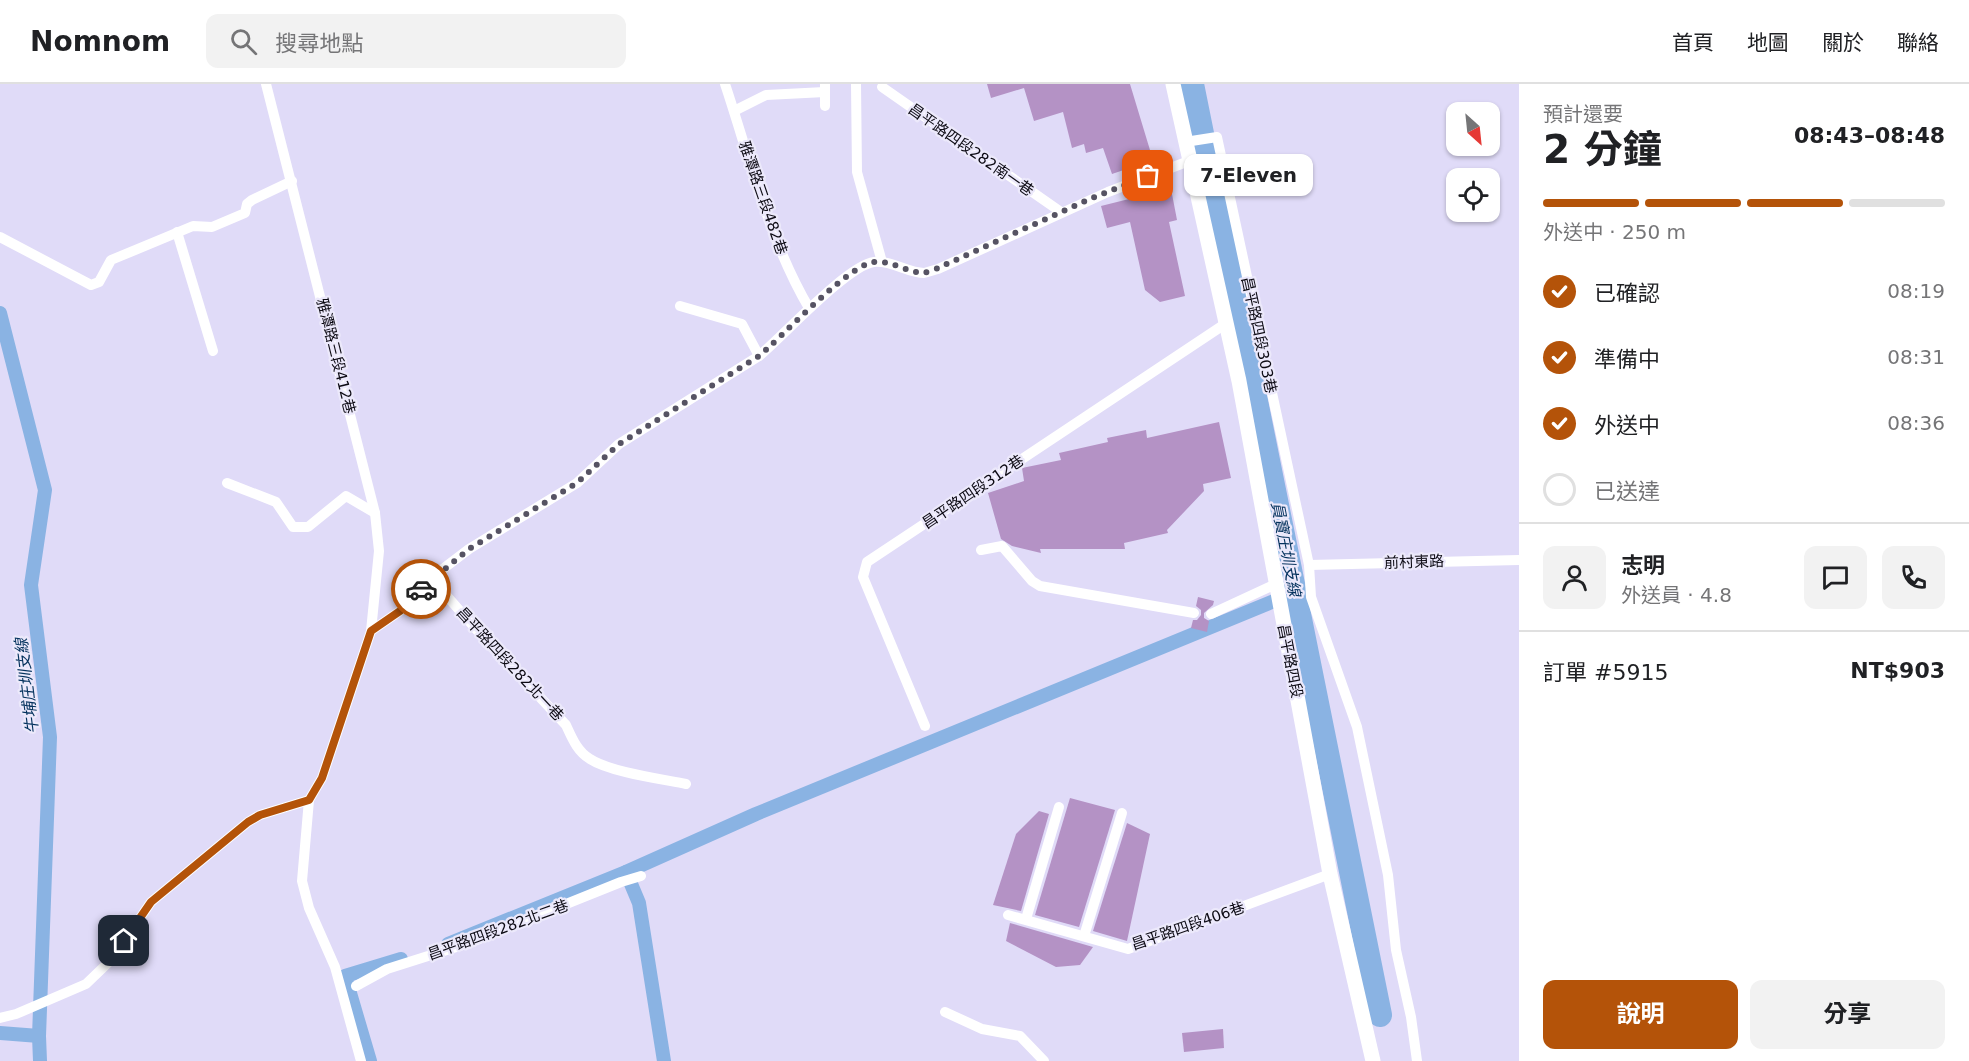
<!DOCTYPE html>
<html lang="zh-TW">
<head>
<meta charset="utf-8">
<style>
	:root { --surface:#fff; --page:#f2f2f2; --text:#202124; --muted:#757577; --line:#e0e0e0; --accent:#b45309 }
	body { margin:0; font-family:"DejaVu Sans","Noto Sans TC",sans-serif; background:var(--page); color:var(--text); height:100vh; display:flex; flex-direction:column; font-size:22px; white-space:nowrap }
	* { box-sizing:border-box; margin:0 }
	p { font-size:20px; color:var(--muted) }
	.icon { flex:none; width:33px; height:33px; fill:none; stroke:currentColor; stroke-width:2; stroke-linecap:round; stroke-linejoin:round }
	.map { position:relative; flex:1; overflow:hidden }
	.details { display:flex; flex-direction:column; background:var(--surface); width:450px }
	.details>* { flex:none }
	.needle { width:39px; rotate:153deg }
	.fabs { position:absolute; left:1446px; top:18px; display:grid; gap:12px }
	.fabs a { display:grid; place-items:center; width:54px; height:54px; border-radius:12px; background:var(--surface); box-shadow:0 2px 4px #0004; font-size:30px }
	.pin { position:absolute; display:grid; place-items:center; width:51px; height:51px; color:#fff; margin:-26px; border-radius:12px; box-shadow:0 3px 9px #0006 }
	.courier { position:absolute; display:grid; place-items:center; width:60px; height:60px; margin:-30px; border:4px solid #b45309; border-radius:50%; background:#fff; color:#222; box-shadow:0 2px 8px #0007 }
	.bubble { position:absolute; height:42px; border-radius:12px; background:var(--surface); box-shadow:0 2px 4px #0004; font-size:20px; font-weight:700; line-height:42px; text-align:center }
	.summary em { font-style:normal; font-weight:700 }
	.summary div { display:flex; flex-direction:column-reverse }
	.summary { display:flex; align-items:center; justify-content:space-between; height:102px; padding:0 24px }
	h1 { font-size:39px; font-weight:700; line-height:45px }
	.bar { display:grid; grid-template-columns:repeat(4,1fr); gap:9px 6px; align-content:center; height:72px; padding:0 24px }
	.bar i { height:8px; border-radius:4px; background:var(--line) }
	.bar .current { background:var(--accent) }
	.bar p { grid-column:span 4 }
	.line { display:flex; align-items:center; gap:15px; padding:0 24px; border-top:2px solid var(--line) }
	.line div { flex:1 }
	.round { display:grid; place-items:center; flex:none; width:63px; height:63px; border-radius:12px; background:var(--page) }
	ol { padding:0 24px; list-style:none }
	li { display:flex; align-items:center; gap:18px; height:66px }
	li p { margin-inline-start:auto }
	li .icon { padding:6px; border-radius:50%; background:var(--accent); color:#fff; stroke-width:4 }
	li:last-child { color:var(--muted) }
	li i { width:33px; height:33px; border:3px solid var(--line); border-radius:50% }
	.button { display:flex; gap:12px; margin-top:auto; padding:12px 24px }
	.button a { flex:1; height:69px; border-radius:12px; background:var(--accent); color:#fff; font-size:24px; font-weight:700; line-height:69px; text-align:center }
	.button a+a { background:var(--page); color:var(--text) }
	header { display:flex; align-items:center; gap:36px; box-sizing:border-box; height:84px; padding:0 30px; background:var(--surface); border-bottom:2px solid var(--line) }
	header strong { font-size:28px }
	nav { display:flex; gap:33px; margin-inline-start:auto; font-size:21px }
	.search { width:420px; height:54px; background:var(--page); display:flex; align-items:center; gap:15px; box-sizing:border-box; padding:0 21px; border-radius:12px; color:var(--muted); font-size:22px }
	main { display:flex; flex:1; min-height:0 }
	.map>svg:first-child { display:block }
</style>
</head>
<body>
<header>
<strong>Nomnom</strong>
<div class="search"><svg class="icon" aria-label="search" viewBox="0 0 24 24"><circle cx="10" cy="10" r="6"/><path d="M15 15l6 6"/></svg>搜尋地點</div>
<nav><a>首頁</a><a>地圖</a><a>關於</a><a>聯絡</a></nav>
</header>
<main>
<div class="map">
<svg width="1519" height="977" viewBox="0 0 1519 977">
	<rect width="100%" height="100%" fill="#e0dbf8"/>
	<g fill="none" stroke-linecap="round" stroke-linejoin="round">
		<!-- canal -->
		<g stroke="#8ab3e3" stroke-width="14">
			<path d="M0,229L45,406L31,501L50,653L39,952L40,977"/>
			<path d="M626,788L639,819L664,977"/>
			<path d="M448,860L626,788L756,730L1296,508"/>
			<path d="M0,949L39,952"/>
			<path d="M370,977L345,892L401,875"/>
		</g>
		<!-- river -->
		<path stroke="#8ab3e3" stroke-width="24" d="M1192,0L1380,931"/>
	</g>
	<!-- building -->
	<g fill="#b492c5">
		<path d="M987,0H1130L1153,76L1112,90L1103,64L1086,69L1084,60L1072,64L1063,28L1034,37L1024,4L991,14Z"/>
		<path d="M1160,102L1172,110L1177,136L1169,138L1185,212L1160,218L1145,206L1130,138L1107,144L1101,122L1145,111L1144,106Z"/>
		<path d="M1219,338L1231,394L1203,400L1204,407L1167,446L1168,449L1124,459L1125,465H1040L1041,469L1012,462L1001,455L988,409L1024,397L1022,384L1061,376L1059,369L1108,358L1107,354L1146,346L1147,354Z"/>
		<path d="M1198,513L1214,517L1213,521L1204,529V534L1209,537L1207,548L1191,544L1193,536H1197L1201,531V526L1196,522Z"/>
		<path d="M1070,714L1115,726L1079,843L1035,831Z"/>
		<path d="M1039,727L1049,730L1021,827L993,821L1016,750Z"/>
		<path d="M1127,739L1150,750L1127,857L1093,847Z"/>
		<path d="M1010,839L1093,863L1080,881L1056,883L1006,857Z"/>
		<path d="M1223,945L1224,964L1184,968L1182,949Z"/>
	</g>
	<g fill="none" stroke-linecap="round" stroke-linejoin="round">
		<!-- street -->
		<g stroke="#fff" stroke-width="10">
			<path d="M266,0L375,429L379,467L371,547"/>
			<path d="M725,0C750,75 769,156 809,224"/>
			<path d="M856,0L857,88L882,178"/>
			<path d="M882,3L1061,128"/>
			<path d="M825,22V0"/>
			<path d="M734,27L766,11L825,8"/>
			<path d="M1185,58L1217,53L1309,481L1311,513L1357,643L1388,791L1396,866L1411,933L1417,977"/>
			<path d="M177,148L213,267"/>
			<path d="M0,153L91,201L99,198L111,176L193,142L212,143L245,129L247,120L252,116L292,97"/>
			<path d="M680,222L742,240L759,272"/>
			<path d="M227,399L276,418L293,443H308L346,412L375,429"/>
			<path d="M981,466L1002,462L1032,497L1040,502L1194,529"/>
			<path d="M1309,481L1519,476"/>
			<path d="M431,494L475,544L566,641C572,654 577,667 590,675C610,688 661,695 686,700"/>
			<path d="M1211,530L1276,500"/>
			<path d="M925,642L863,493L867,478L1225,240"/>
			<path d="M1008,831L1128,865L1330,790"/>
			<path d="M1026,835L1059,723"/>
			<path d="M1084,852L1122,729"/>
			<path d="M356,902L387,885L469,859L621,798L641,792"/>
			<path d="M945,928L982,945L1020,952L1044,977"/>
			<path d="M0,934L16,930L86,900L111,876L151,818L248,738L260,731L309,716"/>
			<path d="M361,977L335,883L309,824L302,797L309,716L322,694L371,547L400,527L431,494L469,465L577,399L619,360L759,272C783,252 848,181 874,178C891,176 908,189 924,189C928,188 934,186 938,185L1108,108L1189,77"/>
		</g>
		<!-- secondary -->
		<path stroke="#fff" stroke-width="15" d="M1173,0L1239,297L1330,790L1373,977"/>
	</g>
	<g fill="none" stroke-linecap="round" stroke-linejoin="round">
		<!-- done -->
		<path stroke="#565363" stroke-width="6" stroke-dasharray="0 10.8" d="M421,505L469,465L577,399L619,360L759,272C783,252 848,181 874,178C891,176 908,189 924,189C928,188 934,186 938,184L1092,114L1148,92"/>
		<!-- route -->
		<path stroke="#b45309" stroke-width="8" d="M124,857L151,818L248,738L260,731L309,716L322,694L371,547L400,527L421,505"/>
	</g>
	<g text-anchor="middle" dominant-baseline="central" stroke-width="4.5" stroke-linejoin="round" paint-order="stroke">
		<!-- street labels -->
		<g font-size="15" fill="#0c0a13" stroke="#ece9fb">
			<text transform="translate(971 66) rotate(35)">昌平路四段282南一巷</text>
			<text transform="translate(763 114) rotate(71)">雅潭路三段482巷</text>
			<text transform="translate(1259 251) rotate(78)">昌平路四段303巷</text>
			<text transform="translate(336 272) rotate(76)">雅潭路三段412巷</text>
			<text transform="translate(973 408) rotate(-34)">昌平路四段312巷</text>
			<text transform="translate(1414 478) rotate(-2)">前村東路</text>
			<text transform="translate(1290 577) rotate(79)">昌平路四段</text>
			<text transform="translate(510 580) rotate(47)">昌平路四段282北一巷</text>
			<text transform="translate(1188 842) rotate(-19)">昌平路四段406巷</text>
			<text transform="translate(498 846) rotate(-20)">昌平路四段282北二巷</text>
		</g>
		<!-- water labels -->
		<g font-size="16" font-style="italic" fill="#04325d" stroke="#ece9fb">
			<text transform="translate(1286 465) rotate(79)">員寶庄圳支線</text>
			<text transform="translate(27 602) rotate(-97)">牛埔庄圳支線</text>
		</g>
	</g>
</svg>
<div class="fabs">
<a><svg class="needle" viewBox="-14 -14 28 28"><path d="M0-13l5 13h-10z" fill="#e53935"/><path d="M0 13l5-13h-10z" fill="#757577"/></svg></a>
<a><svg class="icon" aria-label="locate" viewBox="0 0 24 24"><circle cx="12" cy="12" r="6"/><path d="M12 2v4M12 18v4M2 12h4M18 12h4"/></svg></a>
</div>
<div class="pin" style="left:1148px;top:92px;background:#ea580c"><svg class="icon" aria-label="bag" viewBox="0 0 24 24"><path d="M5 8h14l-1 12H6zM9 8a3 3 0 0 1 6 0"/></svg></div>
<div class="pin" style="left:124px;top:857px;background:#1f2937"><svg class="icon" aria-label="home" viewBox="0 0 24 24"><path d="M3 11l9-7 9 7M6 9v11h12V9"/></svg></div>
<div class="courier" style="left:421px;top:505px"><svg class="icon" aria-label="car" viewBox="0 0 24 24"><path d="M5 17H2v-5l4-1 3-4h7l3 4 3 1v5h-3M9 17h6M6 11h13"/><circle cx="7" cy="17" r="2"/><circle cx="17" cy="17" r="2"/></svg></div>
<div class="bubble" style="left:1184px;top:70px;width:129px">7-Eleven</div>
</div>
<section class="details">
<div class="summary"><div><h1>2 分鐘</h1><p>預計還要</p></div><em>08:43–08:48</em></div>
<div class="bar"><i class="current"></i><i class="current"></i><i class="current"></i><i></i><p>外送中 · 250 m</p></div>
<ol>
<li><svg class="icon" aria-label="check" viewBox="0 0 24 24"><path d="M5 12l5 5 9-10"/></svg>已確認<p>08:19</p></li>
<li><svg class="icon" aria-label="check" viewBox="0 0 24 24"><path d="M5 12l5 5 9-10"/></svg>準備中<p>08:31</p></li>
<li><svg class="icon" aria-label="check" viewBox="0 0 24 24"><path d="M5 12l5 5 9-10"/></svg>外送中<p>08:36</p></li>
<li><i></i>已送達</li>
</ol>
<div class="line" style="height:108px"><a class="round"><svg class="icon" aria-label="person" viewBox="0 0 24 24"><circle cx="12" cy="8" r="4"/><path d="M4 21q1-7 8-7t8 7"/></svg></a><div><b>志明</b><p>外送員 · 4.8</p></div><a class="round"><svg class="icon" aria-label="chat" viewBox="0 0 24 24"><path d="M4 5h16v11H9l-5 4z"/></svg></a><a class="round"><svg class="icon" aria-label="phone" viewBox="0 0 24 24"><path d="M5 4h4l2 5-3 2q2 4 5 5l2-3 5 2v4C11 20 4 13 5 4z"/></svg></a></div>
<div class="line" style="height:78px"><div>訂單 #5915</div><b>NT$903</b></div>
<div class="button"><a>說明</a><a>分享</a></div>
</section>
</main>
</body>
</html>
